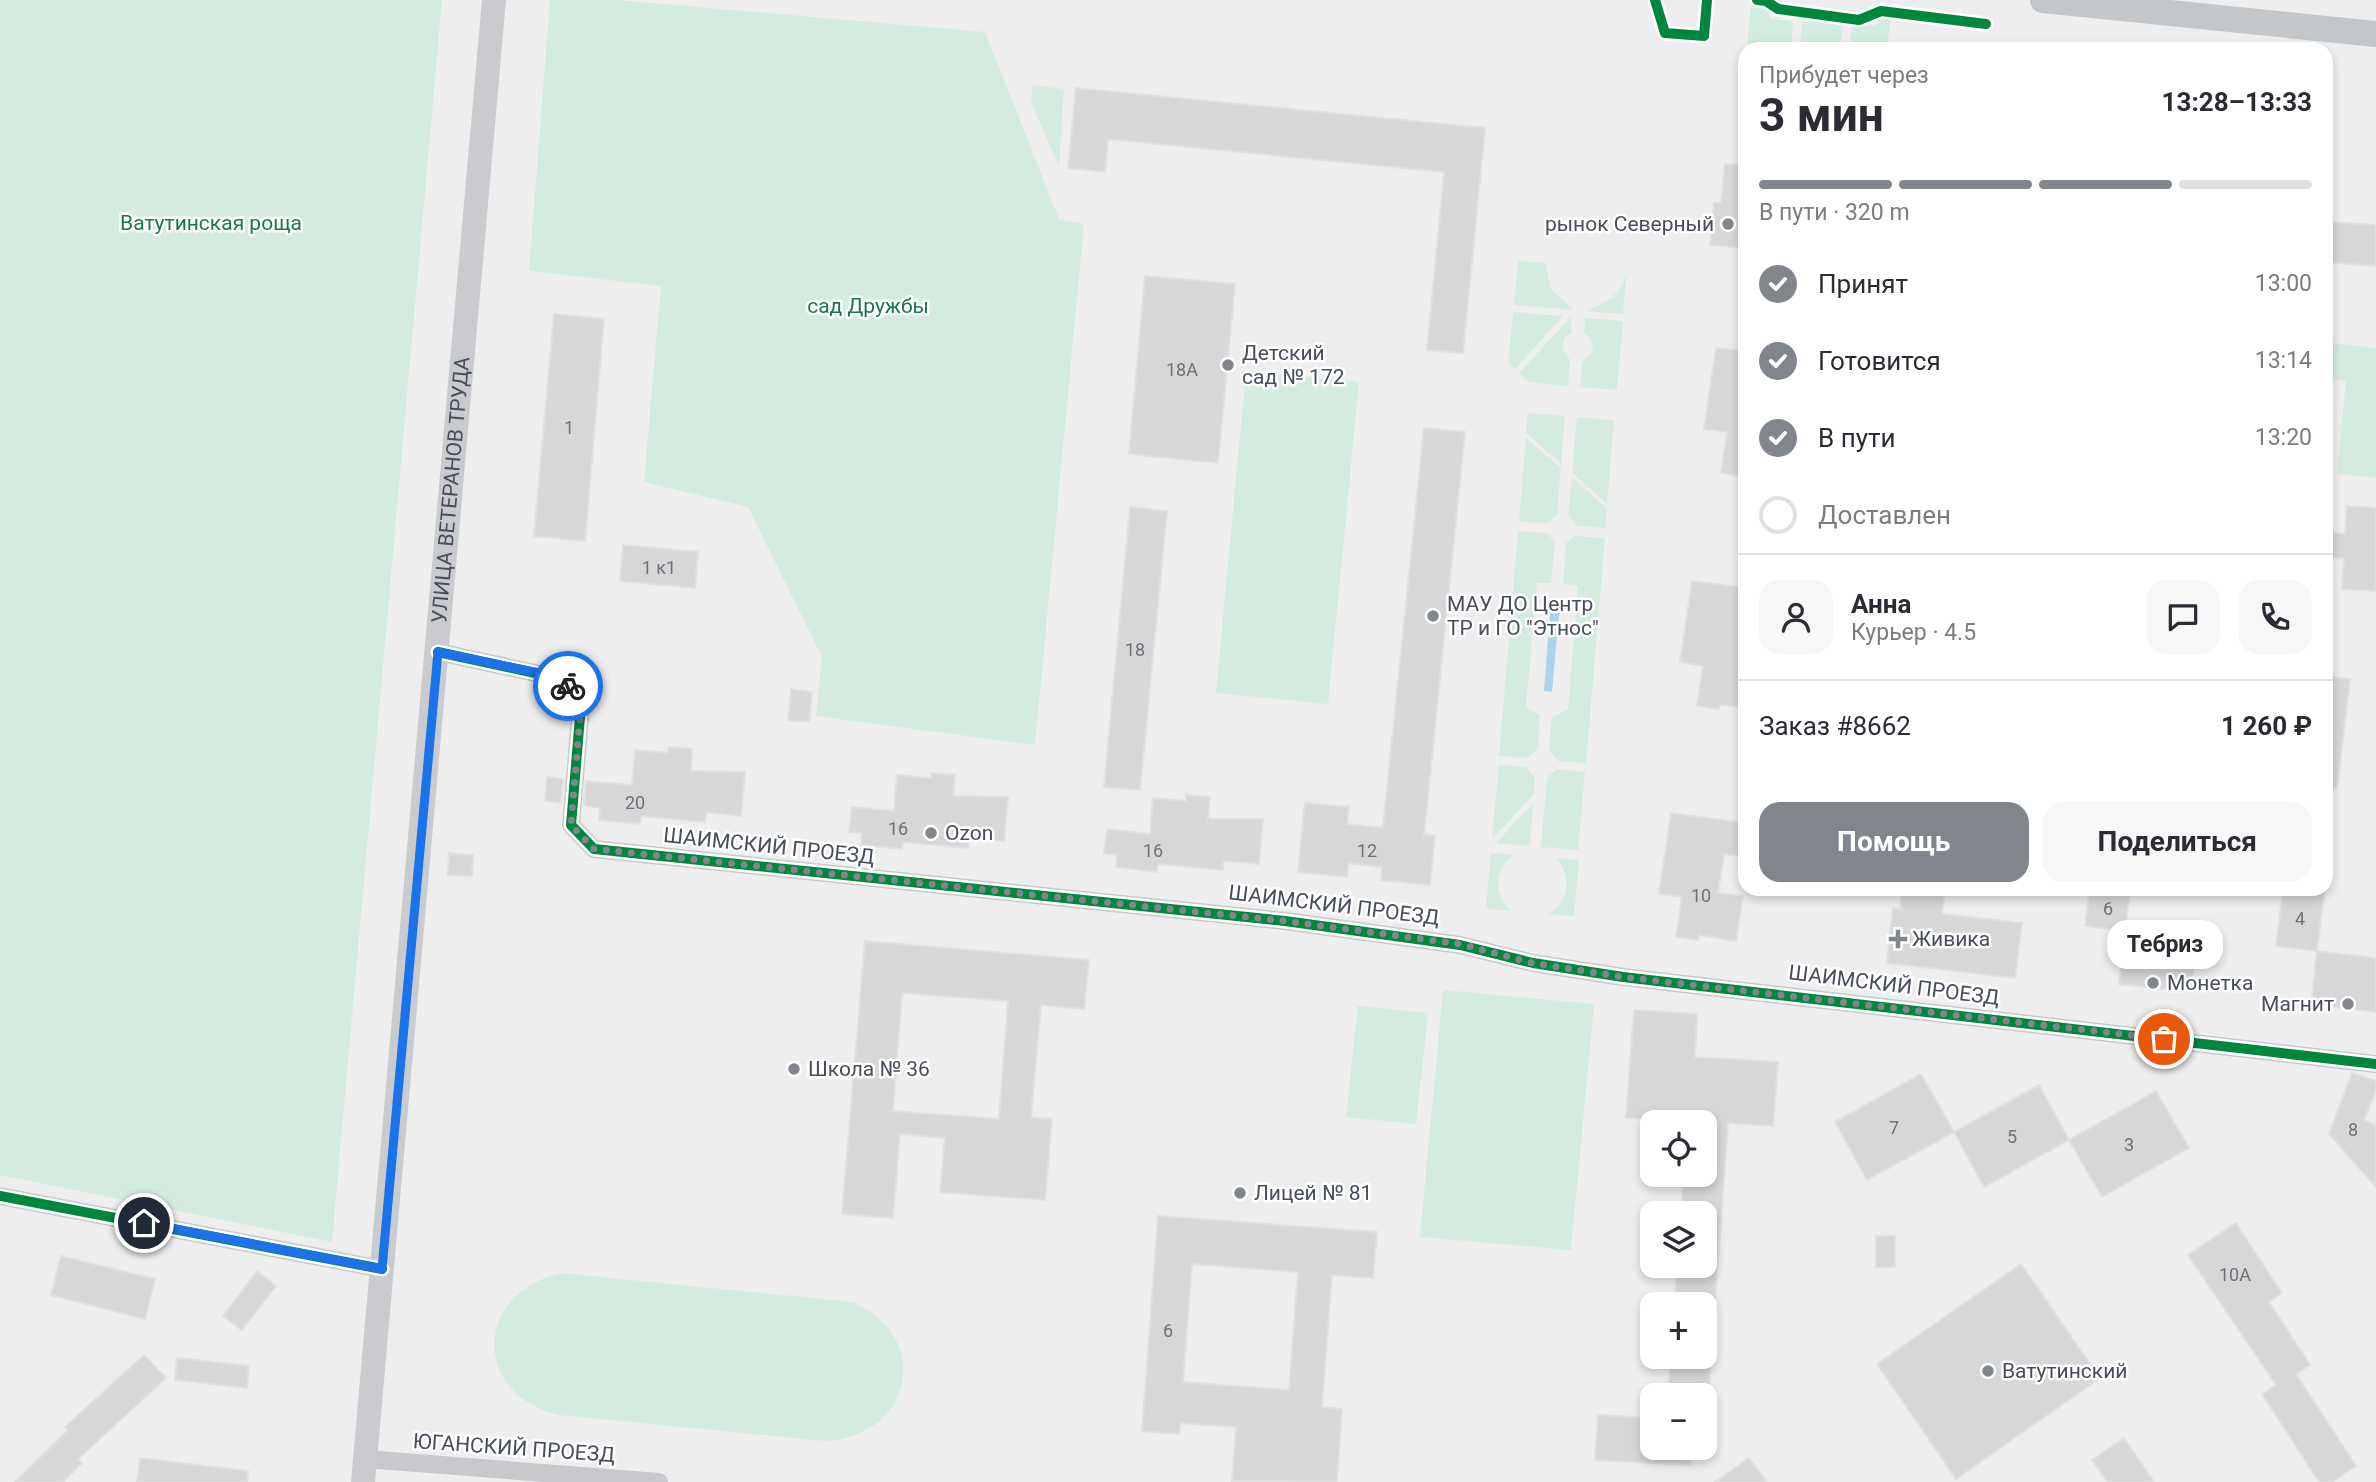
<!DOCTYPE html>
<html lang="ru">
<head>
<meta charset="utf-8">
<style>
	:root { --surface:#fff; --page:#f7f7f7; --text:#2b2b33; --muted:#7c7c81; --line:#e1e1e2; --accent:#81868d }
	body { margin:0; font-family:Roboto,sans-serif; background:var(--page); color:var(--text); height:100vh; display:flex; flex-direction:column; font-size:26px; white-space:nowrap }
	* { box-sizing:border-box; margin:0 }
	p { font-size:23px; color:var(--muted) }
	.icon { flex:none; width:38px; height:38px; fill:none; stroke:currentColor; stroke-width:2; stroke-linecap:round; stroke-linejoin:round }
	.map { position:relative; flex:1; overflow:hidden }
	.details { position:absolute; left:1738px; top:42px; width:595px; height:854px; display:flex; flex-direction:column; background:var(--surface); border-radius:21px; box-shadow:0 4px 10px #0003 }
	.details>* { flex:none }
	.controls { position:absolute; left:1640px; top:1110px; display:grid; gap:14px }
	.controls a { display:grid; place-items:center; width:77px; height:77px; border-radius:14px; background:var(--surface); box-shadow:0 4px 10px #0003; font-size:35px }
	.pin { position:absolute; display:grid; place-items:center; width:60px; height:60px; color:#fff; margin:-30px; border:4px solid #fff; border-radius:50%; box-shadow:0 2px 7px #0007 }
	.courier { position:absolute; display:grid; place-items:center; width:70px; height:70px; margin:-35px; border:5px solid #1a73e8; border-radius:50%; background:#fff; color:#222; box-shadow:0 2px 9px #0007 }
	.bubble { position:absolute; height:49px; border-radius:21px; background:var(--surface); box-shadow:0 4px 10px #0003; font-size:23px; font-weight:700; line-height:49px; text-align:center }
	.overview em { font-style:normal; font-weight:700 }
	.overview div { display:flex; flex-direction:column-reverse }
	.overview { display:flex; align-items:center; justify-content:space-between; height:119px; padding:0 21px }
	h1 { font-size:46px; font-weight:700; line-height:52px }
	.bar { display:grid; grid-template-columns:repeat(4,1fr); gap:10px 7px; align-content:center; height:84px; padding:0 21px }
	.bar i { height:9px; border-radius:5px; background:var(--line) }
	.bar .active { background:var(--accent) }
	.bar p { grid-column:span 4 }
	.line { display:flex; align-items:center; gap:18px; padding:0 21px; border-top:2px solid var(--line) }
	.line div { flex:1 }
	.round { display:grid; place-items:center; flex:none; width:74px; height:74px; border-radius:21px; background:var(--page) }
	ol { padding:0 21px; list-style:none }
	li { display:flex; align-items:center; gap:21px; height:77px }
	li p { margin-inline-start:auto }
	li .icon { padding:7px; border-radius:50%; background:var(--accent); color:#fff; stroke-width:4 }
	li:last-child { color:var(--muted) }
	li i { width:38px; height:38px; border:4px solid var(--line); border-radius:50% }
	.button { display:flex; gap:14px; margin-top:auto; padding:14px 21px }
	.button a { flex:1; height:80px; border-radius:21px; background:var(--accent); color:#fff; font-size:28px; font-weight:700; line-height:80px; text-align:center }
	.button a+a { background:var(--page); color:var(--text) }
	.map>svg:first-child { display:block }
</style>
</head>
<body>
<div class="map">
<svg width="2376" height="1482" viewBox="0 0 2376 1482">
	<rect width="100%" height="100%" fill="#eee"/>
	<!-- green -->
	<g fill="#d4ece0">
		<path d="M0,0H442L332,1242L0,1175Z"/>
		<path d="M550,0H618L985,32L1059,219L1084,224L1035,745L816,716L822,657L748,507L644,482L661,286L529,271Z"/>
		<path d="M1751,4L1765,5L1771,19L1793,21L1791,48L1747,44Z"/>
		<path d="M1884,15L1891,16L1887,49H1849L1852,25L1875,26Z"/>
		<path d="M1803,21L1843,25L1840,49L1799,48Z"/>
		<path d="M1033,85L1064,89L1059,167L1031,102Z"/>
		<path d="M1518,261L1546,263L1550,288L1574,310L1514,305Z"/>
		<path d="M1627,270L1623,314L1586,311C1607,302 1621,297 1627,270Z"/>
		<path d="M1513,312L1563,316L1515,369L1508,363Z"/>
		<path d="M1571,317L1572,333L1565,337L1562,349L1570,360L1568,386L1529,382L1519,373Z"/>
		<path d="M1585,318L1623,321L1617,390L1580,387L1582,362L1593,351L1591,339L1584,333Z"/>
		<path d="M2326,343L2376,348V478L2337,474L2346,381L2326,378Z"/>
		<path d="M1246,371L1359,382L1328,704L1216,693Z"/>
		<path d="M1528,413L1565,416L1561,464L1526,433Z"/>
		<path d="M1577,417L1614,420L1607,504L1572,473Z"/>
		<path d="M1526,438L1561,468L1557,514L1547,524L1519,521Z"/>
		<path d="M1572,477L1607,509L1605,528L1577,526L1568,515Z"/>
		<path d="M1518,531L1547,533L1555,542L1551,583H1537L1526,707L1540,716L1538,749L1527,758L1499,756Z"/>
		<path d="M1575,536L1605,538L1586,763L1558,761L1549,750L1552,717L1568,710L1578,586L1563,584L1566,543Z"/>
		<path d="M1499,765L1527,767L1535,778L1534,794L1492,839Z"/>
		<path d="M1557,769L1585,772L1578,850L1541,847L1547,778Z"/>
		<path d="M1533,803L1530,846L1496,843Z"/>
		<path d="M1491,853L1514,855C1494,869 1493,894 1511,911L1486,909Z"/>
		<path d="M1556,858L1579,860L1574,916L1549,914C1570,900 1572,876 1556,858Z"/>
		<path d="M1443,990L1594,1004L1571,1250L1420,1237Z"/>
		<path d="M1358,1006L1428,1013L1416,1124L1346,1117Z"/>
		<path d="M561,1273L853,1302C933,1338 913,1435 826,1441L558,1415C471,1393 474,1293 561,1273Z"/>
	</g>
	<!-- water -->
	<path fill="#abd4e8" d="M1551,601L1560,602L1552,692L1544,691Z"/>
	<!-- building -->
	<g fill="#d7d7d8" stroke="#dfe0e1" stroke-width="2" fill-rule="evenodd">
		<path d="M1076,88L1485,128L1463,353L1427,350L1444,172L1108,139L1105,172L1068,168Z"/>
		<path d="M1725,164L1745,165V248L1710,245L1714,203H1721Z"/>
		<path d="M2327,222L2376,225V266L2326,262Z"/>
		<path d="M1145,276L1235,284L1218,463L1129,454Z"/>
		<path d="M554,314L604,319L585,541L534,536Z"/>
		<path d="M1716,348L1745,351V477L1721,473L1727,432L1704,429Z"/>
		<path d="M1424,428L1465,432L1424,835L1435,836L1430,885L1381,880L1382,867L1348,863L1347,877L1298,872L1305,803L1349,807L1347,824L1383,828Z"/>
		<path d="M2347,506L2376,508V591L2342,589L2344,558L2326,557V532L2345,534Z"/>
		<path d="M1130,507L1167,511L1140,790L1104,787Z"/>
		<path d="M623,545L698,552L695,588L620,581Z"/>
		<path d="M1692,581L1745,588V621L1739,661L1745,662V708L1720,704L1719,709L1697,706L1703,666L1680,662Z"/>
		<path d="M2326,676L2350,679L2337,788L2326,787Z"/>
		<path d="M791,689L812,692L809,722L788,720Z"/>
		<path d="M669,747L692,749L691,771L745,772L741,816L706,812L705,822L641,816L640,824L599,820L600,808L584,806L586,781L632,785L635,750L668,753Z"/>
		<path d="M931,773L955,775L953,796L1008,797L1004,841L969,838L968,848L903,842L902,849L861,845L862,833L849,832L852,807L894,811L897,775L931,778Z"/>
		<path d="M547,777L563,779L561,803L545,801Z"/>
		<path d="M1186,795L1210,797L1208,819H1263L1259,864L1224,861L1223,870L1158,864L1157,872L1116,867L1117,855L1104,854L1107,829L1150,834L1153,798L1186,801Z"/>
		<path d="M1671,813L1745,823V856L1724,854L1718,893L1743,896L1736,941L1699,935L1698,940L1676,937L1682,897L1659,894Z"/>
		<path d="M449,853L473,855L472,876L448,875Z"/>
		<path d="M1902,889H1945L1942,914L2022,923L2015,978L1887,963L1893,908L1900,909Z"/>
		<path d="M2090,889H2130L2125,931L2085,926Z"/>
		<path d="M2283,889H2325L2317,951L2276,946Z"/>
		<path d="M2125,931L2197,939L2191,992L2119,984Z"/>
		<path d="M865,941L1089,960L1084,1009L1041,1005L1031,1117L1052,1119L1045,1200L940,1192L945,1138L900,1134L893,1218L842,1214ZM902,993L1008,1001L999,1119L893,1111Z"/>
		<path d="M2317,951L2376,958V1012L2311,1004Z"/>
		<path d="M1634,1010L1697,1014L1695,1057L1778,1062L1773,1126L1728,1123L1715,1304H1675L1677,1265H1704V1213H1681L1684,1174H1704V1122L1626,1118Z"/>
		<path d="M2352,1073L2376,1081V1091L2364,1120L2376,1125V1187L2329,1134Z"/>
		<path d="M1921,1074L1954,1132L1867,1180L1835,1122Z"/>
		<path d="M2039,1085L2069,1140L1984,1187L1954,1132Z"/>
		<path d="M2156,1091L2189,1148L2102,1197L2069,1140Z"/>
		<path d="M1158,1216L1377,1232L1373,1278L1332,1275L1322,1407L1342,1409L1337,1482L1232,1481L1236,1427L1180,1423L1179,1434L1142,1431ZM1192,1264L1298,1272L1289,1390L1183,1382Z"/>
		<path d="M2236,1223L2282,1293L2269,1302L2310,1365L2296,1374L2356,1466L2332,1482H2319L2262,1394L2276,1385L2188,1255Z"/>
		<rect x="1876" y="1236" width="19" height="31"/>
		<path d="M61,1256L155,1279L145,1319L51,1295Z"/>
		<path d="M2021,1264L2100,1378L1956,1479L1877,1364Z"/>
		<path d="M257,1271L276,1286L242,1330L223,1316Z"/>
		<path d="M144,1355L166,1378L78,1459L82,1463L63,1482H15L68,1430L65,1427Z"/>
		<path d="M1671,1356H1711L1709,1395H1668Z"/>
		<path d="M177,1358L249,1366L247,1388L175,1380Z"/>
		<path d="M1598,1415L1652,1418V1447H1692L1691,1465L1595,1460Z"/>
		<path d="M2124,1438L2154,1482H2108L2092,1460Z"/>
		<path d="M140,1458L248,1471L247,1482H137Z"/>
		<path d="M1749,1458L1767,1482H1715Z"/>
	</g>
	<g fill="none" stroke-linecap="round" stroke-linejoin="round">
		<!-- minor -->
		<g stroke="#c8c9cc" stroke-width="18">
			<path d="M438,652L563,679L581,705L571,825L594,849L1285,921L1460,945L1533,963L1623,977L2376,1064"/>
			<path d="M0,1196L382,1269"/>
			<path d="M365,1459L659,1482"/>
		</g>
		<!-- secondary -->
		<path stroke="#c9cbce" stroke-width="24" id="s1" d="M363,1482L494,0"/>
		<!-- primary -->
		<path stroke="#c4c7ca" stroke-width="26" d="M2043,0L2376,34"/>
		<!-- cycleway casing -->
		<g stroke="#fff" stroke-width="15">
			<g id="cycleway">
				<path d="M1655,0L1665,33L1704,36L1707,0"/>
				<path d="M1757,0L1766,1L1778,9L1859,20L1881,11L1986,24"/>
				<path d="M438,652L563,679L581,705L571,825L594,849L1285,921L1460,945L1533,963L1623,977L2376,1064"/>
				<path d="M0,1196L382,1269"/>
			</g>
		</g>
		<!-- cycleway -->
		<use href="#cycleway" stroke="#00873e" stroke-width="10"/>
	</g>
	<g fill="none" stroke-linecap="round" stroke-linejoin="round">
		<!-- done -->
		<path stroke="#81868d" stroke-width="7" stroke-dasharray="0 12.6" d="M568,686L581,705L571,825L594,849L1285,921L1460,944L1532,963L1623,977L2164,1039"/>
		<!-- route -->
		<path stroke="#1a73e8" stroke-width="9" d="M144,1223L382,1269L438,652L563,678L568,686"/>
	</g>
	<!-- markers -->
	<g fill="#81868d" stroke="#fff" stroke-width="2.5">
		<circle cx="1728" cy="224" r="7"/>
		<circle cx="1228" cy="365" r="7"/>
		<circle cx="1433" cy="616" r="7"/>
		<circle cx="931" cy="833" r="7"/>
		<path d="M1894.5 928.5h7v7h7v7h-7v7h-7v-7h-7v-7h7z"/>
		<circle cx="2153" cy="983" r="7"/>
		<circle cx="2348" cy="1004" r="7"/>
		<circle cx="794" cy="1069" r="7"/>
		<circle cx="1240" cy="1193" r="7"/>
		<circle cx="1988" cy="1371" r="7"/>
	</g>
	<g text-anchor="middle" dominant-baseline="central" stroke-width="5" stroke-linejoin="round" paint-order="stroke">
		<!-- number labels -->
		<g font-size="18" fill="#6c717a">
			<text x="1182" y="369">18А</text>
			<text x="569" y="427">1</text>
			<text x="659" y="567">1 к1</text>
			<text x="1135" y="649">18</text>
			<text x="635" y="802">20</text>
			<text x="898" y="828">16</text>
			<text x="1153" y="850">16</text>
			<text x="1367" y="850">12</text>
			<text x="1701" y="895">10</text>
			<text x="2108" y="908">6</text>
			<text x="2300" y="918">4</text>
			<text x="1894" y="1127">7</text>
			<text x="2353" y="1129">8</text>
			<text x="2012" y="1136">5</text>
			<text x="2129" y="1144">3</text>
			<text x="2235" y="1274">10А</text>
			<text x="1168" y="1330">6</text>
		</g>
		<!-- park labels -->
		<g font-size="21" fill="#1d7452" stroke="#fff">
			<text x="211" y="223">Ватутинская роща</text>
			<text x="868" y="306">сад Дружбы</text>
		</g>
		<!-- poi labels -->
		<g font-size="21" fill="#474e59" stroke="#fff" text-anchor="start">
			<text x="1714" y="224" text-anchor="end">рынок Северный</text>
			<text x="1242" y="353">Детский<tspan x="1242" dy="24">сад № 172</tspan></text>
			<text x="1447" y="604">МАУ ДО Центр<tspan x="1447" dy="24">ТР и ГО "Этнос"</tspan></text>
			<text x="945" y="833">Ozon</text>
			<text x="1912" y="939">Живика</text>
			<text x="2167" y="983">Монетка</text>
			<text x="2334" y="1004" text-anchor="end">Магнит</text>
			<text x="808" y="1069">Школа № 36</text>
			<text x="1254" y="1193">Лицей № 81</text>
			<text x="2002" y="1371">Ватутинский</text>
		</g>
		<!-- street labels -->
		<g font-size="21" fill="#474e59" stroke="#fff">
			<text stroke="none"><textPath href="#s1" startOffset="996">УЛИЦА ВЕТЕРАНОВ ТРУДА</textPath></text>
			<text transform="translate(769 846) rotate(6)">ШАИМСКИЙ ПРОЕЗД</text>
			<text transform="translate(1334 905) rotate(7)">ШАИМСКИЙ ПРОЕЗД</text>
			<text transform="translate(1894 985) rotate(7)">ШАИМСКИЙ ПРОЕЗД</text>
			<text transform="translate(514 1448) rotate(4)">ЮГАНСКИЙ ПРОЕЗД</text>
		</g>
	</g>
</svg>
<div class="controls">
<a><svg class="icon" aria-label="locate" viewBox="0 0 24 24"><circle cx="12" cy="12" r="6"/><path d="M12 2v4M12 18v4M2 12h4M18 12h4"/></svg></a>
<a><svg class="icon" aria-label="layers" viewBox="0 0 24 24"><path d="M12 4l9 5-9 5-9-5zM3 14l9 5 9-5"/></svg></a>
<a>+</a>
<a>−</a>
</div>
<div class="pin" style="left:2164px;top:1039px;background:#ea580c"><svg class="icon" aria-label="bag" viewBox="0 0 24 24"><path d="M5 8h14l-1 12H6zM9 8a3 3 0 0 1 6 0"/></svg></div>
<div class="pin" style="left:144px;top:1223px;background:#1f2937"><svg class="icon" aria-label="home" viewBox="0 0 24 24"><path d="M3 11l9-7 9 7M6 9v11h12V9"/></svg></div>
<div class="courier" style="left:568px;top:686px"><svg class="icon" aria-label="bike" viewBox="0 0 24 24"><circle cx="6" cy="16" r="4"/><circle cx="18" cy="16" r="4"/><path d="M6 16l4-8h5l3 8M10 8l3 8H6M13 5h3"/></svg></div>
<div class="bubble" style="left:2107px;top:920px;width:116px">Тебриз</div>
<section class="details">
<div class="overview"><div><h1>3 мин</h1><p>Прибудет через</p></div><em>13:28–13:33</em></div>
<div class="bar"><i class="active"></i><i class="active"></i><i class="active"></i><i></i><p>В пути · 320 m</p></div>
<ol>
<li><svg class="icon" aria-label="check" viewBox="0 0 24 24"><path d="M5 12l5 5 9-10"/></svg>Принят<p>13:00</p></li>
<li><svg class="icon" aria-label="check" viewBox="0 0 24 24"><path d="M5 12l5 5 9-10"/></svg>Готовится<p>13:14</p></li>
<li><svg class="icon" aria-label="check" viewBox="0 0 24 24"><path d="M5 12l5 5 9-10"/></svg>В пути<p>13:20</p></li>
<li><i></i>Доставлен</li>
</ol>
<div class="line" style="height:126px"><a class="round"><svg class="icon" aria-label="person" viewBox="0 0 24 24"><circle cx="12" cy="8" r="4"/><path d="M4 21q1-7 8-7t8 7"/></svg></a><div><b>Анна</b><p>Курьер · 4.5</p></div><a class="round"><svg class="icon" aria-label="chat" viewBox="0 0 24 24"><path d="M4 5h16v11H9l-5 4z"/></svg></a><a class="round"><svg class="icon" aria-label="phone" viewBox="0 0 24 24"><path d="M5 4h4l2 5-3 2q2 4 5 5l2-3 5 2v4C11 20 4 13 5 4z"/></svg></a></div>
<div class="line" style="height:91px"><div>Заказ #8662</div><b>1 260 ₽</b></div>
<div class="button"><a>Помощь</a><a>Поделиться</a></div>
</section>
</div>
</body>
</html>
